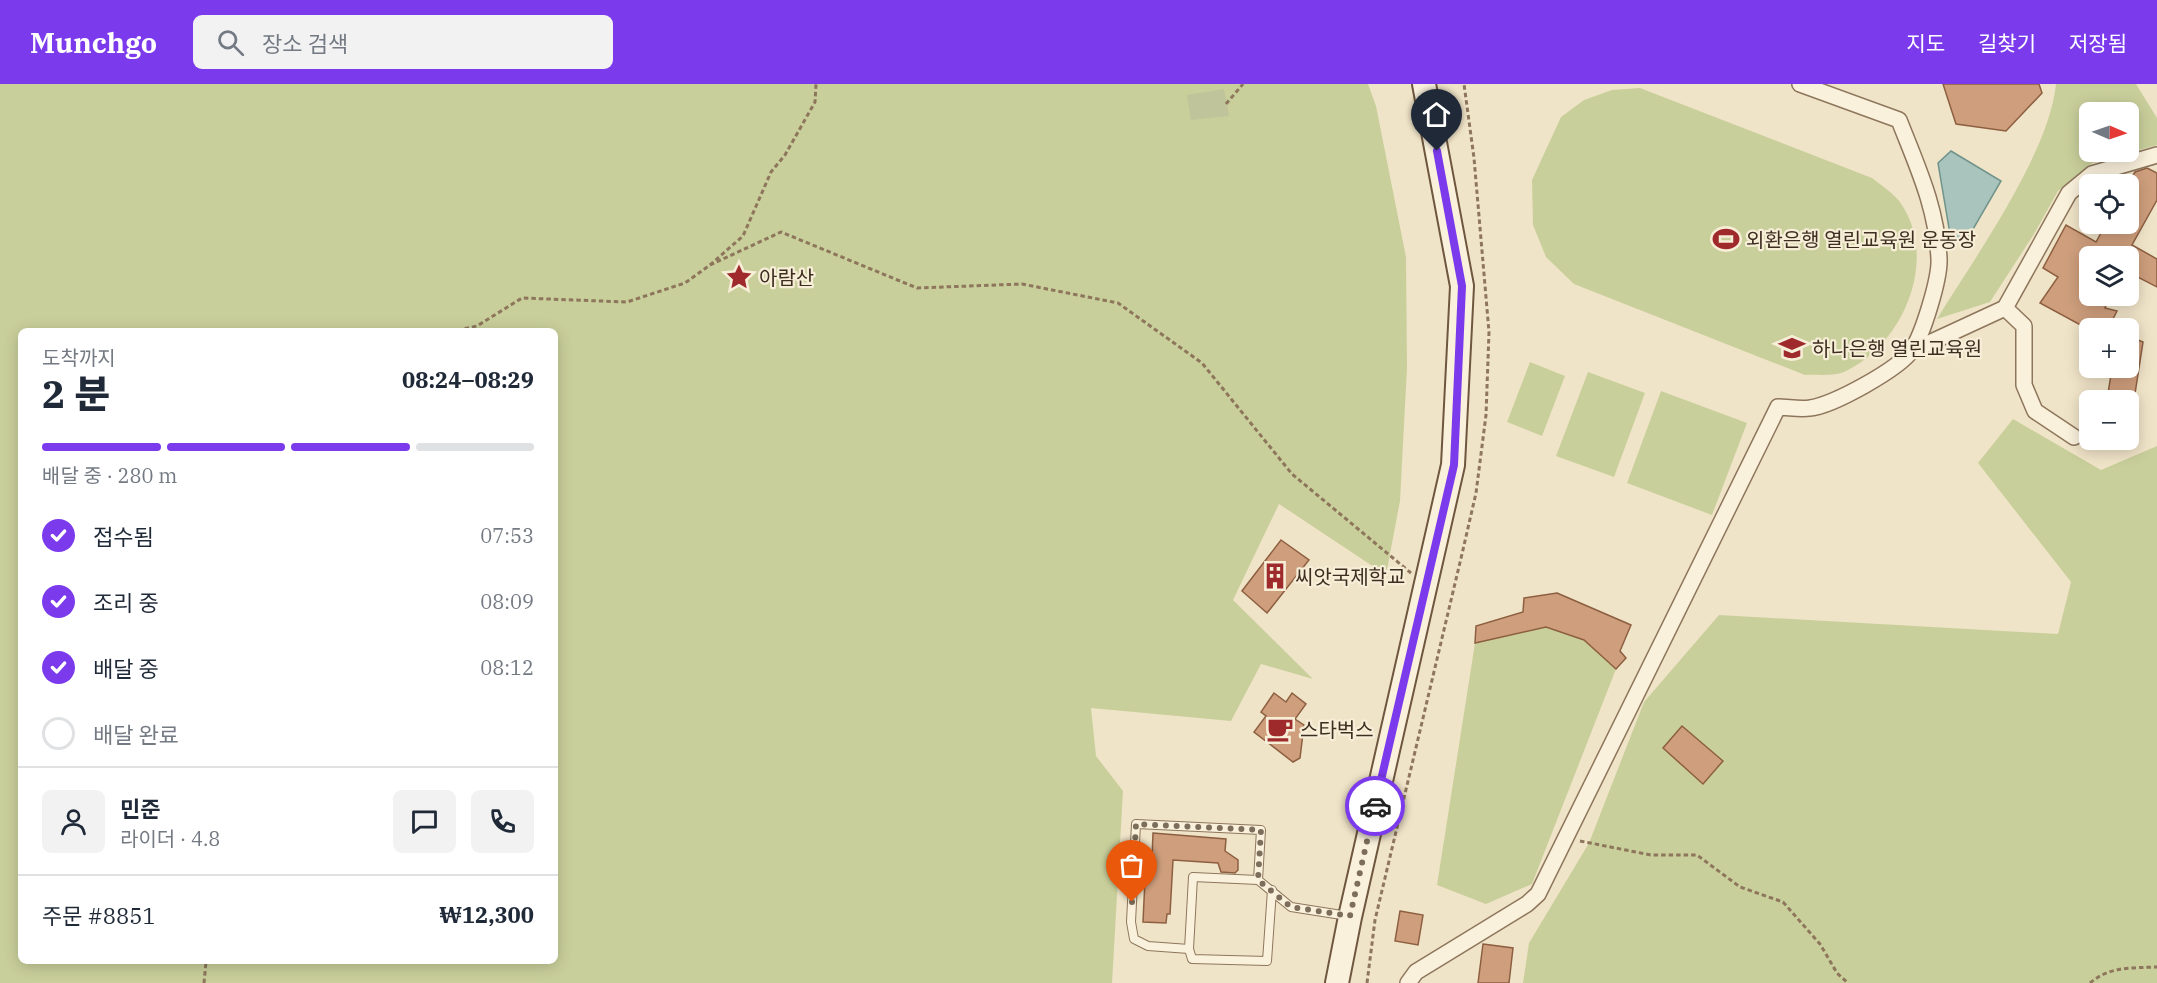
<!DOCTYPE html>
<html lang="ko">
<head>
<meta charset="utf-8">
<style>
	:root { --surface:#fff; --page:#f2f2f3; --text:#1f2937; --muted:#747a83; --line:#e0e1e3; --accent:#7c3aed }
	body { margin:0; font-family:"IBM Plex Serif","Noto Sans KR",serif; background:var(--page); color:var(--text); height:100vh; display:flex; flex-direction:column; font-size:22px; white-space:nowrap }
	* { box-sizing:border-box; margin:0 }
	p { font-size:20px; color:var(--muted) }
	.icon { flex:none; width:33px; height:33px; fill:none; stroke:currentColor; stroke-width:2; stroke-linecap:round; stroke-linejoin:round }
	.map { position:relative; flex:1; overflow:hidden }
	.details { position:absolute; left:18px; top:244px; width:540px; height:636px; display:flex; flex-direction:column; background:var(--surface); border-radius:9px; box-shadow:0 3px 15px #0003 }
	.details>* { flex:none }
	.needle { width:39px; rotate:92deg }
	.buttons { position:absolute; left:2079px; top:18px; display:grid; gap:12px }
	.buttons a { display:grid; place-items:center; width:60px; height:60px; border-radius:9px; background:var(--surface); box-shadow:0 3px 15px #0003; font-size:30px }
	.pin { position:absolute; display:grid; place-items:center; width:51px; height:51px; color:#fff; margin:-62px -26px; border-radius:50% 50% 50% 0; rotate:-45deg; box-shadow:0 0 6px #0007 }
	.pin .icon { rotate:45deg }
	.courier { position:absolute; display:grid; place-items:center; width:60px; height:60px; margin:-30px; border:4px solid #7c3aed; border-radius:50%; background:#fff; color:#222; box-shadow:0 2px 8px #0007 }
	.overview em { font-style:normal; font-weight:800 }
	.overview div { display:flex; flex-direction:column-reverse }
	.overview { display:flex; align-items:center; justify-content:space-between; height:102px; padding:0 24px }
	h1 { font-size:39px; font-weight:800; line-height:45px }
	.bar { display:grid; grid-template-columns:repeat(4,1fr); gap:9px 6px; align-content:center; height:72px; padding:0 24px }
	.bar i { height:8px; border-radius:4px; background:var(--line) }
	.bar .selected { background:var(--accent) }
	.bar p { grid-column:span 4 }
	.line { display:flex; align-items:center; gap:15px; padding:0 24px; border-top:2px solid var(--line) }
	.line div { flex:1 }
	.round { display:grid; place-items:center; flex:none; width:63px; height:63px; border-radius:9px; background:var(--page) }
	ol { padding:0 24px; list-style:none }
	li { display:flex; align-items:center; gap:18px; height:66px }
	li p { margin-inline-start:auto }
	li .icon { padding:6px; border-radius:50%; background:var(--accent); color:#fff; stroke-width:4 }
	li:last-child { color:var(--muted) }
	li i { width:33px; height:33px; border:3px solid var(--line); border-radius:50% }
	header { display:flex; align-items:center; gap:36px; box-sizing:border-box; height:84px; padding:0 30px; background:var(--accent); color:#fff }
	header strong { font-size:28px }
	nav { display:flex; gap:33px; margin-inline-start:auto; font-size:21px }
	.search { width:420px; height:54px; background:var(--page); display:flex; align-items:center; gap:15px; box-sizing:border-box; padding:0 21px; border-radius:9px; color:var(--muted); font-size:22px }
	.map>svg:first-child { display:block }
</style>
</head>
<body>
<header>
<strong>Munchgo</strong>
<div class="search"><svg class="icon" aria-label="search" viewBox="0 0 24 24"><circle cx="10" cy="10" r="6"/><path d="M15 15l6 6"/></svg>장소 검색</div>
<nav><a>지도</a><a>길찾기</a><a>저장됨</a></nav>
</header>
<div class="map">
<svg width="2157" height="899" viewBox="0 0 2157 899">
	<rect width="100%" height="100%" fill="#f0e4c8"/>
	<!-- green -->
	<g fill="#c9cf9b" fill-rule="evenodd">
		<path d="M0,0H1368L1376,22L1406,173L1407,284L1400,417L1386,491L1279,420L1233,516L1313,595L1261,580L1231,637L1091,624L1096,672L1123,707L1112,899H0ZM21,248H555V878H21Z"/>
		<path d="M2056,0H2136L2157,34V61L2092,79L2058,107L2034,150L1990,218L1937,235C1975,173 2049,70 2056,0ZM2128,28V68H2090V28Z"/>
		<path d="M1640,4L1872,94C1881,101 1893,109 1900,118C1940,175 1903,260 1846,287C1835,293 1817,290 1805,291L1574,200L1546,173L1533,141L1532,96L1561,33L1584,16L1612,6Z"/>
		<path d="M1530,278L1565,292L1542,352L1507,338Z"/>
		<path d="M1588,288L1645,309L1614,393L1556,372Z"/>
		<path d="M1661,307L1747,339L1712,431L1627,399Z"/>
		<path d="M2013,335L2101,386L2157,362V899H1523L1529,859L1589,759L1644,618L1719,531L2058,550L2071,498L1978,379Z"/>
		<path d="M1546,543L1584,556L1616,585L1532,800L1486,820L1437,801L1475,559Z"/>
	</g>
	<!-- cemetery -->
	<path fill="#bfc49a" d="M1224,5L1229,32L1191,36L1187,11Z"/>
	<!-- water -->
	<path fill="#a9c4bc" stroke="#6f938a" stroke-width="1.5" d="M1951,67L2001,97L1965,159L1950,150L1938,79Z"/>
	<!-- building -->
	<g fill="#cf9f7d" stroke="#8d5f41" stroke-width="1.5">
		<path d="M1943,0H2039L2042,9L2006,47L1956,40Z"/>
		<path d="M2147,84L2157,89V116L2132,161L2157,175V203L2128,188V172H2090V212H2110L2105,224L2117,227L2113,235L2135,244H2086L2040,219L2058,193L2043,184L2066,141L2096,158L2106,140H2128V99L2135,88Z"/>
		<path d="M2128,252L2143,258L2134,316H2107L2112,284H2128Z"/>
		<path d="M1281,456L1309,476L1267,529L1242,507Z"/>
		<path d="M1557,509L1631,541L1620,567L1626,574L1616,585L1584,556L1546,543L1475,559L1476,542L1523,528L1524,514Z"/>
		<path d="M1274,609L1286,618L1292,609L1306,620L1295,635L1304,641L1300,674L1293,678L1254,648L1266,632L1261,628Z"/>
		<path d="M1682,642L1723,677L1703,700L1663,664Z"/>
		<path d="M1153,749L1226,755L1225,767L1238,776V786L1235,789L1221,788L1218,779L1173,776L1170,830H1167L1166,839L1143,838L1146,774H1152Z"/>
		<path d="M1400,827L1423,831L1418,861L1395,857Z"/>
		<path d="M1483,860L1513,864L1509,899H1478Z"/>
	</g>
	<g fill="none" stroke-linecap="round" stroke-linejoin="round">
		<!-- lane casing -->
		<g stroke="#8d765c" stroke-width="10">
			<g id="lane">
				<path d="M1272,806L1267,877L1192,875L1189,865L1193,793L1258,796L1291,823L1348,832"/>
				<path d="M1189,865L1148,862L1134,855L1131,838L1136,740L1261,746L1258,796"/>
			</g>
		</g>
		<!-- street casing -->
		<g stroke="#8d765c" stroke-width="18">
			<g id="street">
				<path d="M2005,224L2024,242V301L2035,327L2074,353"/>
				<path d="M1912,267L2005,224L2069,109L2092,90L2157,71"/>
				<path d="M1408,899L1416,888L1527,820L1538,810L1778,323C1788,323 1800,326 1810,324C1832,322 1899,285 1912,266C1923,250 1940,194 1939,175C1937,124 1917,82 1899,36L1800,0"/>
			</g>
		</g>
		<!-- secondary casing -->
		<g stroke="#6f573f" stroke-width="26">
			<path id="secondary" d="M1337,899L1350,833L1453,381L1462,202L1424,0"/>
		</g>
		<!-- path -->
		<g stroke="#8d765c" stroke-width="3" stroke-dasharray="4.5 3" stroke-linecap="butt">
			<path d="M1226,20L1243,0"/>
			<path d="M710,181L781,148L917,204L1022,200L1118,219L1202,279L1292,390L1411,489"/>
			<path d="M450,248L477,242L522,214L627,218L685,199L710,181L743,152L771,88L785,71L815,18L816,0"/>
			<path d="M1580,757L1651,771H1697L1740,803L1783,818L1820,860L1837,889L1848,899"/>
			<path d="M204,899L206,878"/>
			<path d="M1367,899L1375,836L1462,470L1476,409L1486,331L1489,248L1474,74L1464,0"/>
			<path d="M2090,899C2110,882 2132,884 2157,883"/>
		</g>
		<!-- lane -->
		<use href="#lane" stroke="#faf1dc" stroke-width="8"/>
		<!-- street -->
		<use href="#street" stroke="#faf1dc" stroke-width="15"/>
		<!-- secondary -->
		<use href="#secondary" stroke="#faf1dc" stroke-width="22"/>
	</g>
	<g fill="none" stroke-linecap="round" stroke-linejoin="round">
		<!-- done -->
		<path stroke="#7c6e5b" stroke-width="6" stroke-dasharray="0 10.8" d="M1132,818L1136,740L1261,746L1258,796L1291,823L1350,832L1375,722"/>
		<!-- route -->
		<path stroke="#7c3aed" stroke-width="8" d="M1375,722L1454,381L1462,202L1437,67"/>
	</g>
	<!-- icons -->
	<defs>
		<g id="stadium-bare" transform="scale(2.07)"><path d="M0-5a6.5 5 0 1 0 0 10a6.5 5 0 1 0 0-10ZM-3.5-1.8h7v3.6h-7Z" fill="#9e2a2b" stroke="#f7eed8" stroke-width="2.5" paint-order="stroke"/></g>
		<g id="sight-bare" transform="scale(2.07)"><path d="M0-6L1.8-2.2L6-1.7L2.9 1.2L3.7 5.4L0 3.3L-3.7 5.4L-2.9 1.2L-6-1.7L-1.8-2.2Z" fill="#9e2a2b" stroke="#f7eed8" stroke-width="2.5" paint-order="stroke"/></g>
		<g id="school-bare" transform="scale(2.07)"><path d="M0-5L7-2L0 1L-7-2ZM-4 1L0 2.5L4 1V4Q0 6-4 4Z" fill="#9e2a2b" stroke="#f7eed8" stroke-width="2.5" paint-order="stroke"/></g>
		<g id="building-bare" transform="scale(2.07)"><path d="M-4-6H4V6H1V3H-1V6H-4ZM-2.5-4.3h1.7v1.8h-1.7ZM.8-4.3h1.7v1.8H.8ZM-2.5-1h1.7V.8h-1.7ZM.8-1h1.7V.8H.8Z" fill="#9e2a2b" stroke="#f7eed8" stroke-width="2.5" paint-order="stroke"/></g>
		<g id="cafe-bare" transform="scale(2.07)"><path d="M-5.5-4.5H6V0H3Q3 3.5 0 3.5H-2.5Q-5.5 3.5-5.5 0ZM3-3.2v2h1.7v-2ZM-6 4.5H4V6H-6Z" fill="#9e2a2b" stroke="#f7eed8" stroke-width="2.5" paint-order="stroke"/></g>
	</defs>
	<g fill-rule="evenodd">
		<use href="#stadium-bare" x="1726" y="155"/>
		<use href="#sight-bare" x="739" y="193"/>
		<use href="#school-bare" x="1792" y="264"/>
		<use href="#building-bare" x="1275" y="492"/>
		<use href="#cafe-bare" x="1280" y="645"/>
	</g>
	<g text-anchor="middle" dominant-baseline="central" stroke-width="4.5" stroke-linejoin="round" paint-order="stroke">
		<!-- poi labels -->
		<g font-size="20" fill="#3d2e20" stroke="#f7eed8" text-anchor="start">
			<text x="1746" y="155">외환은행 열린교육원 운동장</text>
			<text x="759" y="193">아람산</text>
			<text x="1812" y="264">하나은행 열린교육원</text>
			<text x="1295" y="492">씨앗국제학교</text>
			<text x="1300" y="645">스타벅스</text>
		</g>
	</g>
</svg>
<div class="buttons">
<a><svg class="needle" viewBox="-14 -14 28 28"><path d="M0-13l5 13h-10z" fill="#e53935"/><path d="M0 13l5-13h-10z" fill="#747a83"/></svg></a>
<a><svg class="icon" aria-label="locate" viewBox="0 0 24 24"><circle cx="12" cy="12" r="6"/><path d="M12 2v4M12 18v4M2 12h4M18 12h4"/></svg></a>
<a><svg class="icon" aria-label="layers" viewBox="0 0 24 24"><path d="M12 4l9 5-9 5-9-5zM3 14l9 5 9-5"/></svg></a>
<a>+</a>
<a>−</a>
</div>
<div class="pin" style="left:1132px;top:818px;background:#ea580c"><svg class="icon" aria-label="bag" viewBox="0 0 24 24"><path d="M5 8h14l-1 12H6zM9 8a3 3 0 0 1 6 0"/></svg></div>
<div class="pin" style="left:1437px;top:67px;background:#1f2937"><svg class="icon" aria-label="home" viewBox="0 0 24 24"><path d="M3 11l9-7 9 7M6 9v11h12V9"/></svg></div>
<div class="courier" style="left:1375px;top:722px"><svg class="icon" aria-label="car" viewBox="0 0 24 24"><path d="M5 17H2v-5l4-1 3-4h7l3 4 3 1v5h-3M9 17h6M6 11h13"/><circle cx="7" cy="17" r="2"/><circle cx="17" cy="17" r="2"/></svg></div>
<section class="details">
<div class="overview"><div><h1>2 분</h1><p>도착까지</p></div><em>08:24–08:29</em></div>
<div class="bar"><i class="selected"></i><i class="selected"></i><i class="selected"></i><i></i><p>배달 중 · 280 m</p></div>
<ol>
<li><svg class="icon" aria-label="check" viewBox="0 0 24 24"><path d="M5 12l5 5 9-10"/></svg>접수됨<p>07:53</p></li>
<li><svg class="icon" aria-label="check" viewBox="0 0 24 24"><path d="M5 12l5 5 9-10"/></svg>조리 중<p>08:09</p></li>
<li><svg class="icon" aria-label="check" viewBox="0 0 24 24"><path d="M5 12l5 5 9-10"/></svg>배달 중<p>08:12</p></li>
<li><i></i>배달 완료</li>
</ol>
<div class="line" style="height:108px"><a class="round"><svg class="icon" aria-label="person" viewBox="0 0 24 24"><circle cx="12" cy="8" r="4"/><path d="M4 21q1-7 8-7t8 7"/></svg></a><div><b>민준</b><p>라이더 · 4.8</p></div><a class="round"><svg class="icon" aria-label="chat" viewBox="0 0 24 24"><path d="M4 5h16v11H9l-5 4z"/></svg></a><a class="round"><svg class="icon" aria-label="phone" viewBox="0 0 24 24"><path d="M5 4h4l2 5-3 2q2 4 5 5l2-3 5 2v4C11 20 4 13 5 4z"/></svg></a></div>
<div class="line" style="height:78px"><div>주문 #8851</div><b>₩12,300</b></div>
</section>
</div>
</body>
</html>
